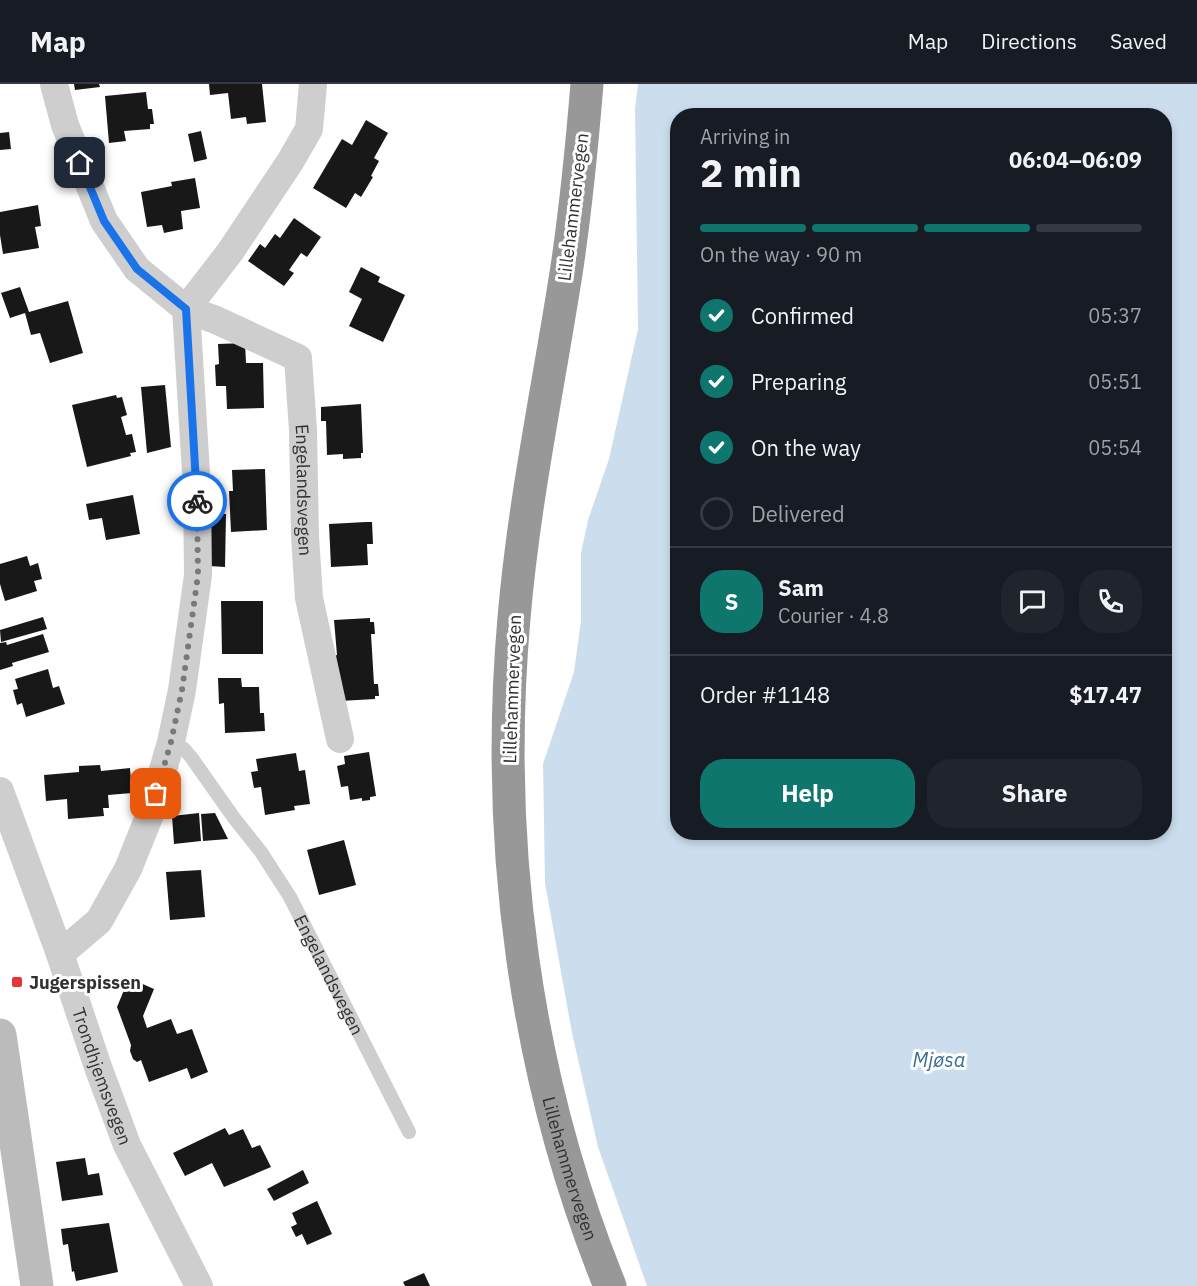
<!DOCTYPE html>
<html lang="en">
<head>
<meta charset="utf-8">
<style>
	:root { --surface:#171b24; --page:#20242c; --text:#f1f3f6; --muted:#9ea1a6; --line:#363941; --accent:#0f766e }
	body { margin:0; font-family:"IBM Plex Sans",sans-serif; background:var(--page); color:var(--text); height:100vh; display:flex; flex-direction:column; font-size:22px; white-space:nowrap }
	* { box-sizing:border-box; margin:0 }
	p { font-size:20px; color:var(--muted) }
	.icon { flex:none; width:33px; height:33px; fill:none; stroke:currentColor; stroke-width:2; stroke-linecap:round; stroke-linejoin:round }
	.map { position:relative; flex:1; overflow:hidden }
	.panel { position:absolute; left:670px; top:24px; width:502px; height:732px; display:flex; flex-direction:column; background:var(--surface); border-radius:24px; box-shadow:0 3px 9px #0003 }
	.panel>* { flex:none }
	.pin { position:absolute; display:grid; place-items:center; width:51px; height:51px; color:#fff; margin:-26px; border-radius:12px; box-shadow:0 3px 9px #0006 }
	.courier { position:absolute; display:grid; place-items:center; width:60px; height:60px; margin:-30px; border:4px solid #1a73e8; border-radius:50%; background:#fff; color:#222; box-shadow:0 2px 8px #0007 }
	.head em { font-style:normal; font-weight:700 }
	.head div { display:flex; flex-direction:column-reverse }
	.head { display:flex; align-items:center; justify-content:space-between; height:102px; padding:0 30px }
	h1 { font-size:39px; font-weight:700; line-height:45px }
	.bar { display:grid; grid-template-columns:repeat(4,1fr); gap:9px 6px; align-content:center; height:72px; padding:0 30px }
	.bar i { height:8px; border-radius:4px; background:var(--line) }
	.bar .current { background:var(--accent) }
	.bar p { grid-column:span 4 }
	.line { display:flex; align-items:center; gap:15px; padding:0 30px; border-top:2px solid var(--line) }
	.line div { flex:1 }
	.round { display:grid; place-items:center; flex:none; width:63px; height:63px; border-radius:24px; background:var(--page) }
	ol { padding:0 30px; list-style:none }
	li { display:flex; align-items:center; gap:18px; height:66px }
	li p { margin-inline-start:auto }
	li .icon { padding:6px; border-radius:50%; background:var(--accent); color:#fff; stroke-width:4 }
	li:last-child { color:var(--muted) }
	li i { width:33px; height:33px; border:3px solid var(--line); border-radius:50% }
	.button { display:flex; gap:12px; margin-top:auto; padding:12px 30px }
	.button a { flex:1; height:69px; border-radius:24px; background:var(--accent); color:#fff; font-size:24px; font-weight:700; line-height:69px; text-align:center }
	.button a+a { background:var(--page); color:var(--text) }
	header { display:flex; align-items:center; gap:36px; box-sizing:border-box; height:84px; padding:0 30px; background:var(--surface); border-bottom:2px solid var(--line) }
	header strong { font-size:28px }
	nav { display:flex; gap:33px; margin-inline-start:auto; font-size:21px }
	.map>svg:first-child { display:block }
</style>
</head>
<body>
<header>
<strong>Map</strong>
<nav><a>Map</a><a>Directions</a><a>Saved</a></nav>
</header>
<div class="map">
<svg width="1197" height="1202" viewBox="0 0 1197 1202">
	<rect width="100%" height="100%" fill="#fff"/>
	<!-- water -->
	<path fill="#ccdeee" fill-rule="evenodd" d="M638,0H1197V1202H647L598,1063L572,949L545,799L543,680L574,588L581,537V469L588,436L609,375L638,245L635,25ZM678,32H1166V748H678Z"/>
	<!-- building -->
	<g fill="#181818">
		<path d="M74,0H99L100,3L75,6Z"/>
		<path d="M209,0H262L266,38L247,40L246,33L231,35L228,9L210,11Z"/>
		<path d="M146,8L148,25H152L154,40H150V45L124,47L126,57L109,59L105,12Z"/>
		<path d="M366,36L388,49L374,74L379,77L371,92L373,93L361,113L355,109L346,124L313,104L342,55L352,61Z"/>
		<path d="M201,47L207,75L194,78L188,50Z"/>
		<path d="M9,48L11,65L0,66V49Z"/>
		<path d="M195,94L200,124L181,127L183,145L164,149L162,141L147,143L141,108L172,102L171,98Z"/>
		<path d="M38,121L41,142L35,143L39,164L3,170L0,151V128Z"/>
		<path d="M294,134L321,153L307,173L301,169L289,186L294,189L284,202L248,177L260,160L265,164L275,150L280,154Z"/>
		<path d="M361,183L380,193L378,198L405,211L383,258L349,242L362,215L349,208Z"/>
		<path d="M20,203L29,228L68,217L83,269L50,279L40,249L31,251L25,229L10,234L1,209Z"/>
		<path d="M245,259L246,279H263L264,324L227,325L226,302H216L215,281L219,280L218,260Z"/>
		<path d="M165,301L171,363L147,369L141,303Z"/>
		<path d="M116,311L117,314L122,313L127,331L121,333L126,351L132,350L136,368L130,369L131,372L87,383L72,321Z"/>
		<path d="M361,320L363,369H361V374L343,375V370L327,371L326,337H321V323Z"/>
		<path d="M265,385L267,446L231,448L229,407H233L232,386Z"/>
		<path d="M133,411L140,450L106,456L102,434L89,436L86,420Z"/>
		<path d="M210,430H226L225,483L209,482Z"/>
		<path d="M366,438H372L373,460H367L368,481L331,483L329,440Z"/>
		<path d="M27,472L30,482L38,479L42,495L34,497L37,507L5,517L0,500V480Z"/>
		<path d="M221,517H263V570H222Z"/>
		<path d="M43,533L47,545L1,558L0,546Z"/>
		<path d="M370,534V538H374L375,550H371L374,600H378L379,612H375V615L340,617L334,572L337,571L334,536Z"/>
		<path d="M43,550L49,568L12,579L13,582L0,586V559L6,558L7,561Z"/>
		<path d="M48,585L53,604L59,602L65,620L26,633L22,619L17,621L13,606L18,605L15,595Z"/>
		<path d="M218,594H241L242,603H259L260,629H264L265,647L225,649L224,619L219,620Z"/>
		<path d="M369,668L376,712L370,713V716L362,717V714L350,716L348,702L341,703L337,682L345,680L344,672Z"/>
		<path d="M296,669L299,687L305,686L310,720L294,722L295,726L265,731L261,703L254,704L251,688L258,687L256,675Z"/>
		<path d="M100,681L101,687L130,684L132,709L108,711L109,724H103L104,732L68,735L67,715L46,717L44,691L79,688V682Z"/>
		<path d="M199,729L201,757L174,760L172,732Z"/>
		<path d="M215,729L228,755L203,757L201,730Z"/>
		<path d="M344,756L356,801L319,811L307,766Z"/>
		<path d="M201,786L205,833L170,836L166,788Z"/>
		<path d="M129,894L154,905L143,932L147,944L171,935L177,950L192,945L208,988L191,995L187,984L149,998L141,976L137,978L133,975L130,967L131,961L117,923Z"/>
		<path d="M225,1044L229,1051L243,1045L252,1064L260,1061L271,1083L224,1103L212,1079L185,1092L173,1069Z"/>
		<path d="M85,1074L88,1091L99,1089L103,1111L62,1117L56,1078Z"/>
		<path d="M303,1086L309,1099L274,1117L267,1105Z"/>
		<path d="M317,1117L332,1150L307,1161L302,1150L296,1153L291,1143L297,1140L292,1129Z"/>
		<path d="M109,1139L118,1188L76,1197L74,1187L72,1188L68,1160L63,1161L61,1145Z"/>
		<path d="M424,1189L430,1202H405L403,1198Z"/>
	</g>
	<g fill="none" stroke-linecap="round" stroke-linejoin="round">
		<!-- lane -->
		<path stroke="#cecece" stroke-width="14" id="s1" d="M171,658L184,665L191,673L234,734L261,768L290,813L409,1048"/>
		<!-- street -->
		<g stroke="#cecece" stroke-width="28">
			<path id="s2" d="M54,0L65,41L104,137L137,185L186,225L216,236L298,274L303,346L305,452L309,514L340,655"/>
			<path id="s3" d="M0,707L60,870L98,983L127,1061L199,1202"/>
			<path d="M60,870L99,837L128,785L151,728L171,658L182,606L198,491L197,405L186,225L230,168L290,78L309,45L313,0"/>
		</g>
		<!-- secondary -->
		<path stroke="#bbb" stroke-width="33" d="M0,951L37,1202"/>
		<!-- highway -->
		<path stroke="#989898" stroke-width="33" id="s4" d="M587,0C582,61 576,122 567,183C549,300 524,416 514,534C494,759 525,993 610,1202"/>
	</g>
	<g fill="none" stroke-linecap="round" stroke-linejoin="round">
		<!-- done -->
		<path stroke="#797979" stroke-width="6" stroke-dasharray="0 10.8" d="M156,710L171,658L182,606L198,491L197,417"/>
		<!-- route -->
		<path stroke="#1a73e8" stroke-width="8" d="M80,79L104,137L137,185L186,225L197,417"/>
	</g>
	<!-- markers -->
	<rect fill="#e83436" stroke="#fff" stroke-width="2" x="11" y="892" width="12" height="12" rx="3"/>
	<g text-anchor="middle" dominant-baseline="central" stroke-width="6" stroke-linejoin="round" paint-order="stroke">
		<!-- street labels -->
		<g font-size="18" fill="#313131" stroke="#fff">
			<text transform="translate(573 123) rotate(-83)">Lillehammervegen</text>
			<text stroke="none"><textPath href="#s2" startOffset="522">Engelandsvegen</textPath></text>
			<text transform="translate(512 605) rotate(-88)">Lillehammervegen</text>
			<text stroke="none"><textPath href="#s1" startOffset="284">Engelandsvegen</textPath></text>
			<text stroke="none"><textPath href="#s3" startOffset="303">Trondhjemsvegen</textPath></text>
			<text stroke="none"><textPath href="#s4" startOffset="1096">Lillehammervegen</textPath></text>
		</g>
		<!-- poi labels -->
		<g font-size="18" font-weight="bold" fill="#313131" stroke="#fff" text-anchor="start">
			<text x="29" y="898">Jugerspissen</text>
		</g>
		<!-- water labels -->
		<g font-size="20" font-style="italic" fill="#3d6e96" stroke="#fff">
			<text x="939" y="975">Mjøsa</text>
		</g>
	</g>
</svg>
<div class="pin" style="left:156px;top:710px;background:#ea580c"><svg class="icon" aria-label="bag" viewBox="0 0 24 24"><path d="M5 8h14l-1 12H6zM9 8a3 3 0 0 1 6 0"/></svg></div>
<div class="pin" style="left:80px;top:79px;background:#1f2937"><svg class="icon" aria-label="home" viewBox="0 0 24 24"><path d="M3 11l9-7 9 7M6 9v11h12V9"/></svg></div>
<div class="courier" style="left:197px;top:417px"><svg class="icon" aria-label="bike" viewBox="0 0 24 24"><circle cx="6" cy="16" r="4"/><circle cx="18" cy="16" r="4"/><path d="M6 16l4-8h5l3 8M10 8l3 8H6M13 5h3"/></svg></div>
<section class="panel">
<div class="head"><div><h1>2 min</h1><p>Arriving in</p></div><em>06:04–06:09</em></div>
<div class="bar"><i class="current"></i><i class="current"></i><i class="current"></i><i></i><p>On the way · 90 m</p></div>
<ol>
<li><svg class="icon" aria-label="check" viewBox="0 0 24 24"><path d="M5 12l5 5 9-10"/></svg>Confirmed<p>05:37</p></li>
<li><svg class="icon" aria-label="check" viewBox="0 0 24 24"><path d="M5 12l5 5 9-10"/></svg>Preparing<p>05:51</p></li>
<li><svg class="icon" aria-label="check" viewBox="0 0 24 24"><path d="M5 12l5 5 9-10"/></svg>On the way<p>05:54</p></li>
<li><i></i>Delivered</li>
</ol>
<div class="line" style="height:108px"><b class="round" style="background:var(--accent);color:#fff">S</b><div><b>Sam</b><p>Courier · 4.8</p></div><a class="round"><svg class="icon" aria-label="chat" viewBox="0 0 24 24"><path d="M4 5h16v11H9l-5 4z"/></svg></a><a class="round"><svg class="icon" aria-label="phone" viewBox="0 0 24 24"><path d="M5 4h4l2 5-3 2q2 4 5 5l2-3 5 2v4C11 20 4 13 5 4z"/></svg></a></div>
<div class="line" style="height:78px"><div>Order #1148</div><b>$17.47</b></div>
<div class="button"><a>Help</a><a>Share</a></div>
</section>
</div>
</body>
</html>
